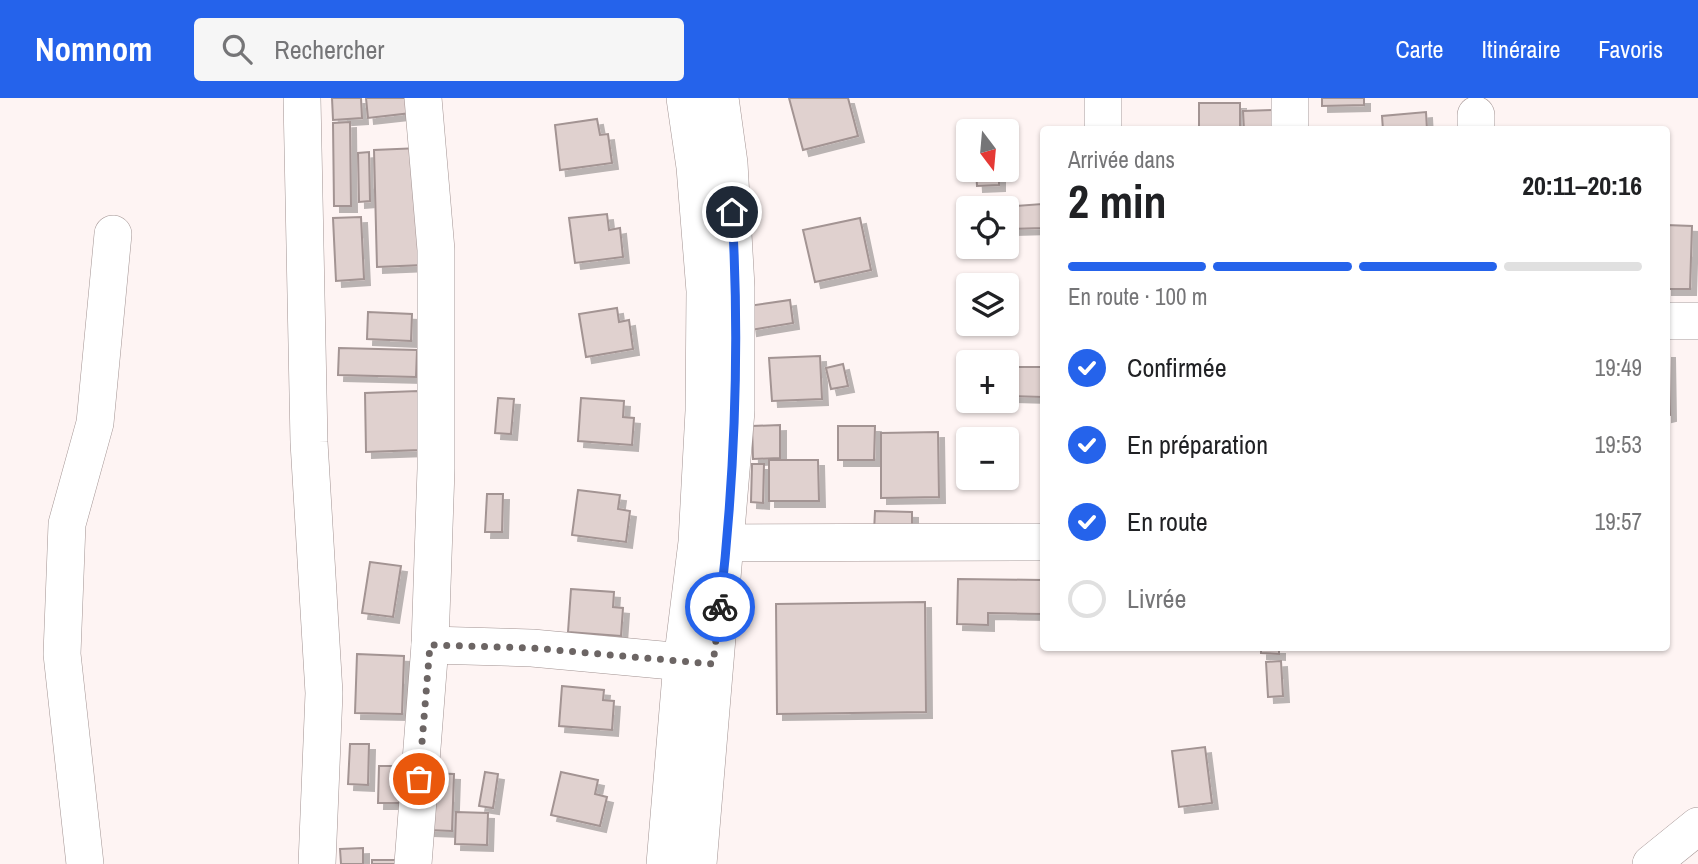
<!DOCTYPE html>
<html lang="fr">
<head>
<meta charset="utf-8">
<style>
	:root { --surface:#fff; --page:#f6f6f6; --text:#202124; --muted:#757577; --line:#e0e0e0; --accent:#2563eb }
	body { margin:0; font-family:"Archivo Narrow",sans-serif; background:var(--page); color:var(--text); height:100vh; display:flex; flex-direction:column; font-size:26px; white-space:nowrap }
	* { box-sizing:border-box; margin:0 }
	p { font-size:23px; color:var(--muted) }
	.icon { flex:none; width:38px; height:38px; fill:none; stroke:currentColor; stroke-width:2; stroke-linecap:round; stroke-linejoin:round }
	.map { position:relative; flex:1; overflow:hidden }
	.panel { position:absolute; left:1040px; top:28px; width:630px; height:525px; display:flex; flex-direction:column; background:var(--surface); border-radius:7px; box-shadow:0 2px 5px #0004 }
	.panel>* { flex:none }
	.needle { width:46px; rotate:164deg }
	.buttons { position:absolute; left:956px; top:21px; display:grid; gap:14px }
	.buttons a { display:grid; place-items:center; width:63px; height:63px; border-radius:7px; background:var(--surface); box-shadow:0 2px 5px #0004; font-size:35px }
	.pin { position:absolute; display:grid; place-items:center; width:60px; height:60px; color:#fff; margin:-30px; border:4px solid #fff; border-radius:50%; box-shadow:0 2px 7px #0007 }
	.courier { position:absolute; display:grid; place-items:center; width:70px; height:70px; margin:-35px; border:5px solid #2563eb; border-radius:50%; background:#fff; color:#222; box-shadow:0 2px 9px #0007 }
	.headline em { font-style:normal; font-weight:800 }
	.headline div { display:flex; flex-direction:column-reverse }
	.headline { display:flex; align-items:center; justify-content:space-between; height:119px; padding:0 28px }
	h1 { font-size:46px; font-weight:800; line-height:52px }
	.bar { display:grid; grid-template-columns:repeat(4,1fr); gap:10px 7px; align-content:center; height:84px; padding:0 28px }
	.bar i { height:9px; border-radius:5px; background:var(--line) }
	.bar .current { background:var(--accent) }
	.bar p { grid-column:span 4 }
	ol { padding:0 28px; list-style:none }
	li { display:flex; align-items:center; gap:21px; height:77px }
	li p { margin-inline-start:auto }
	li .icon { padding:7px; border-radius:50%; background:var(--accent); color:#fff; stroke-width:4 }
	li:last-child { color:var(--muted) }
	li i { width:38px; height:38px; border:4px solid var(--line); border-radius:50% }
	header { display:flex; align-items:center; gap:42px; box-sizing:border-box; height:98px; padding:0 35px; background:var(--accent); color:#fff }
	header strong { font-size:33px }
	nav { display:flex; gap:38px; margin-inline-start:auto; font-size:24px }
	.search { width:490px; height:63px; background:var(--page); display:flex; align-items:center; gap:18px; box-sizing:border-box; padding:0 24px; border-radius:7px; color:var(--muted); font-size:26px }
	.map>svg:first-child { display:block }
</style>
</head>
<body>
<header>
<strong>Nomnom</strong>
<div class="search"><svg class="icon" aria-label="search" viewBox="0 0 24 24"><circle cx="10" cy="10" r="6"/><path d="M15 15l6 6"/></svg>Rechercher</div>
<nav><a>Carte</a><a>Itinéraire</a><a>Favoris</a></nav>
</header>
<div class="map">
<svg width="1698" height="766" viewBox="0 0 1698 766">
	<defs>
		<filter id="shadow"><feDropShadow dx="6" dy="6" stdDeviation="0" flood-color="#0004"/></filter>
	</defs>
	<rect width="100%" height="100%" fill="#fef4f3"/>
	<!-- building -->
	<g fill="#e0d1cf" stroke="#a39493" stroke-width="2" filter="url(#shadow)">
		<path d="M332,0H361L362,20L333,22Z"/>
		<path d="M366,0H410L411,15L368,20Z"/>
		<path d="M789,0H848L858,38L803,52Z"/>
		<path d="M1322,0H1364V7L1322,8Z"/>
		<rect x="1199" y="5" width="41" height="27"/>
		<path d="M1276,12L1277,32H1244L1243,13Z"/>
		<path d="M1426,14L1427,32H1383L1382,18Z"/>
		<path d="M597,21L600,37L608,36L612,65L560,72L555,27Z"/>
		<path d="M350,24L351,108H334L333,25Z"/>
		<path d="M420,50L423,167L377,169L374,52Z"/>
		<path d="M369,54L370,103L359,104L358,55Z"/>
		<path d="M976,72H999V87L977,88Z"/>
		<path d="M1042,106L1043,130L1006,131V110H989Z"/>
		<path d="M607,116L609,132L620,130L623,159L575,165L569,120Z"/>
		<path d="M361,119L364,181L336,183L333,120Z"/>
		<path d="M860,120L871,172L815,184L803,132Z"/>
		<path d="M1666,127L1692,128L1690,191H1666Z"/>
		<path d="M790,202L793,225L751,232L748,208Z"/>
		<path d="M617,210L619,224L629,222L633,251L586,259L579,216Z"/>
		<path d="M368,214L412,216L411,243L367,241Z"/>
		<path d="M339,250L417,252L416,279L338,277Z"/>
		<path d="M1666,254H1669L1670,317L1666,318Z"/>
		<path d="M820,258L822,301L772,303L769,260Z"/>
		<path d="M843,266L848,288L831,291L826,270Z"/>
		<path d="M1006,269H1043V299L1006,298Z"/>
		<path d="M418,293L420,352L366,354L365,295Z"/>
		<path d="M498,300L514,301L511,336L495,335Z"/>
		<path d="M581,300L624,303L623,319L634,320L632,347L578,343Z"/>
		<path d="M780,327V360L753,361L752,328Z"/>
		<path d="M838,328H875L874,362H838Z"/>
		<path d="M938,334L939,399L881,400V335Z"/>
		<path d="M769,362H818L819,403H769Z"/>
		<path d="M752,366H764L763,405L751,404Z"/>
		<path d="M578,392L620,397L618,411L630,413L626,444L572,437Z"/>
		<path d="M487,396H503L502,434H485Z"/>
		<path d="M875,413L912,414V435L874,434Z"/>
		<path d="M370,464L401,468L393,519L362,515Z"/>
		<path d="M958,481L1043,482V516L988,515V527L957,526Z"/>
		<path d="M571,491L614,494L613,509L623,510L621,538L568,534Z"/>
		<path d="M925,504L926,614L777,616L776,506Z"/>
		<path d="M1261,550H1279V556L1261,555Z"/>
		<path d="M357,556L404,558L402,616L355,615Z"/>
		<path d="M1281,563L1283,598L1268,599L1266,564Z"/>
		<path d="M562,588L604,592L603,602L614,603L612,632L559,628Z"/>
		<path d="M350,646H369L368,687L348,686Z"/>
		<path d="M1205,649L1212,705L1179,709L1172,653Z"/>
		<path d="M379,668H401L400,705H378Z"/>
		<path d="M485,674L498,676L493,710L479,708Z"/>
		<path d="M561,674L598,682L595,696L607,699L600,728L551,717Z"/>
		<path d="M429,675L454,676L452,733L428,732Z"/>
		<path d="M456,714L488,715L487,747L455,746Z"/>
		<path d="M363,750V766H341L340,751Z"/>
		<rect x="372" y="762" width="29" height="4"/>
	</g>
	<g fill="none" stroke-linecap="round" stroke-linejoin="round">
		<!-- minor casing -->
		<g stroke="#a29392" stroke-width="38">
			<g id="minor">
				<path d="M302,0L309,344L324,595L317,766"/>
				<path d="M1103,0V32"/>
				<path d="M1476,17V32"/>
				<path d="M1290,32V0"/>
				<path d="M1666,223H1698"/>
				<path d="M702,445L1043,444"/>
				<path d="M430,547L532,550L705,566"/>
				<path d="M85,766L62,556L67,426L95,325L113,136"/>
				<path d="M413,766L430,547L436,371V152L423,0"/>
				<path d="M665,766L682,565L697,444L704,313L705,193L695,69L685,0"/>
				<path d="M698,766L736,313V189L729,65L720,0"/>
				<path d="M1651,766L1698,728"/>
			</g>
		</g>
		<!-- minor -->
		<use href="#minor" stroke="#fff" stroke-width="37"/>
	</g>
	<g fill="none" stroke-linecap="round" stroke-linejoin="round">
		<!-- done -->
		<path stroke="#6c6564" stroke-width="7" stroke-dasharray="0 12.6" d="M419,681L430,547L532,550L713,566L720,509"/>
		<!-- route -->
		<path stroke="#2563eb" stroke-width="9" d="M720,509C735,377 740,247 732,114"/>
	</g>
</svg>
<div class="buttons">
<a><svg class="needle" viewBox="-14 -14 28 28"><path d="M0-13l5 13h-10z" fill="#e53935"/><path d="M0 13l5-13h-10z" fill="#757577"/></svg></a>
<a><svg class="icon" aria-label="locate" viewBox="0 0 24 24"><circle cx="12" cy="12" r="6"/><path d="M12 2v4M12 18v4M2 12h4M18 12h4"/></svg></a>
<a><svg class="icon" aria-label="layers" viewBox="0 0 24 24"><path d="M12 4l9 5-9 5-9-5zM3 14l9 5 9-5"/></svg></a>
<a>+</a>
<a>−</a>
</div>
<div class="pin" style="left:419px;top:681px;background:#ea580c"><svg class="icon" aria-label="bag" viewBox="0 0 24 24"><path d="M5 8h14l-1 12H6zM9 8a3 3 0 0 1 6 0"/></svg></div>
<div class="pin" style="left:732px;top:114px;background:#1f2937"><svg class="icon" aria-label="home" viewBox="0 0 24 24"><path d="M3 11l9-7 9 7M6 9v11h12V9"/></svg></div>
<div class="courier" style="left:720px;top:509px"><svg class="icon" aria-label="bike" viewBox="0 0 24 24"><circle cx="6" cy="16" r="4"/><circle cx="18" cy="16" r="4"/><path d="M6 16l4-8h5l3 8M10 8l3 8H6M13 5h3"/></svg></div>
<section class="panel">
<div class="headline"><div><h1>2 min</h1><p>Arrivée dans</p></div><em>20:11–20:16</em></div>
<div class="bar"><i class="current"></i><i class="current"></i><i class="current"></i><i></i><p>En route · 100 m</p></div>
<ol>
<li><svg class="icon" aria-label="check" viewBox="0 0 24 24"><path d="M5 12l5 5 9-10"/></svg>Confirmée<p>19:49</p></li>
<li><svg class="icon" aria-label="check" viewBox="0 0 24 24"><path d="M5 12l5 5 9-10"/></svg>En préparation<p>19:53</p></li>
<li><svg class="icon" aria-label="check" viewBox="0 0 24 24"><path d="M5 12l5 5 9-10"/></svg>En route<p>19:57</p></li>
<li><i></i>Livrée</li>
</ol>
</section>
</div>
</body>
</html>
